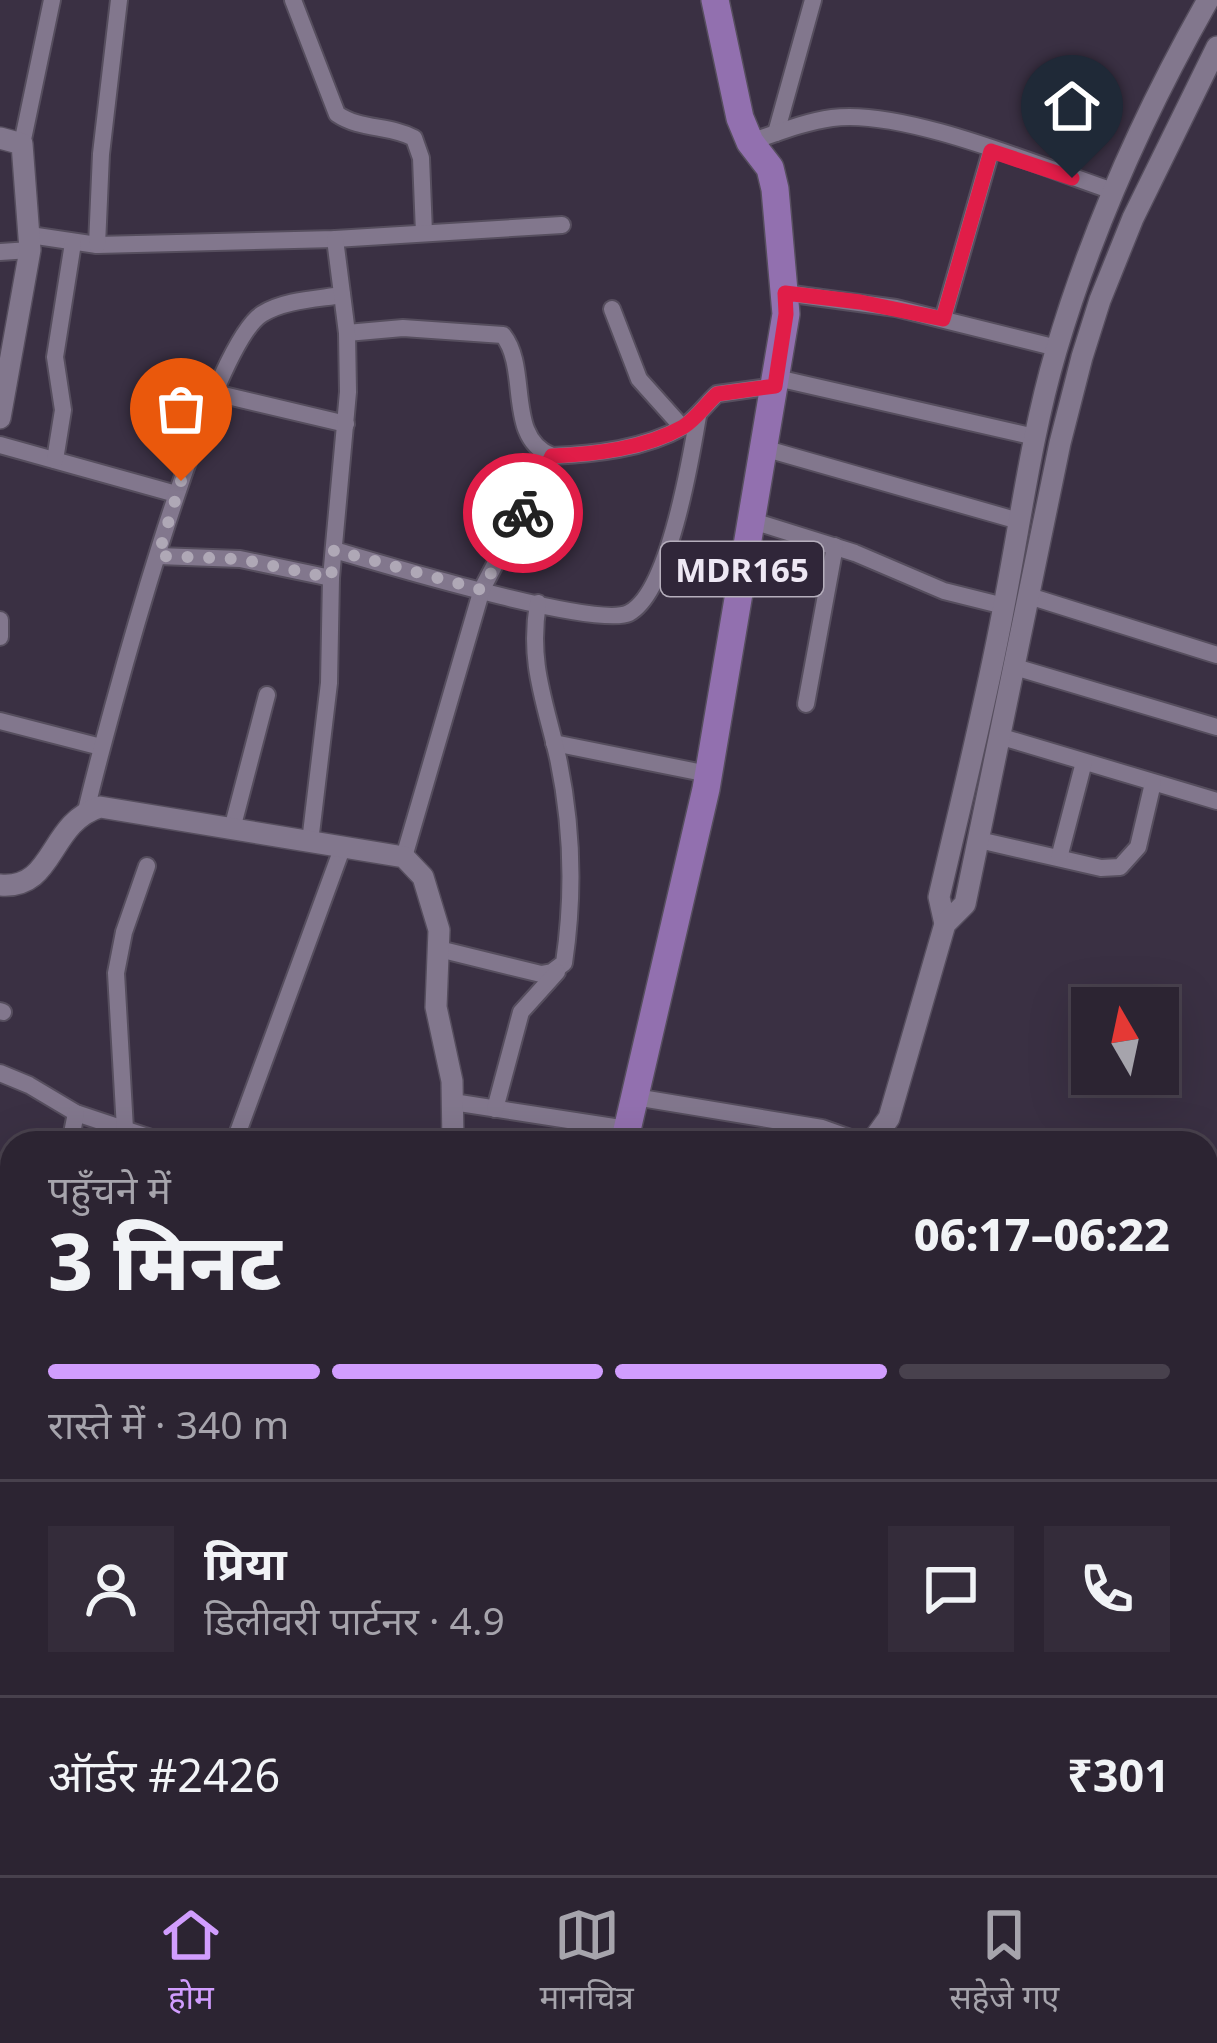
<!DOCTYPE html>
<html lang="hi">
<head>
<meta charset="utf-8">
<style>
	:root { --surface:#2c2432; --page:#342c3a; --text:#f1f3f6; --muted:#a6a4ac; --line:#48414d; --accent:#d19dfe }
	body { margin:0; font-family:"Noto Sans","Noto Sans Devanagari",sans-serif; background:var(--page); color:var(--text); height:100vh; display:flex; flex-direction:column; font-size:45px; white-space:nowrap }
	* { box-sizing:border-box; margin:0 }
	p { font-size:39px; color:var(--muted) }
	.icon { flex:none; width:66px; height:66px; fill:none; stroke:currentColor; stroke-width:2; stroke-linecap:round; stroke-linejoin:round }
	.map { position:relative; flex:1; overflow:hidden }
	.sheet { position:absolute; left:0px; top:1131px; width:1218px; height:744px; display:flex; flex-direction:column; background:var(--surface); border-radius:36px 36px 0 0; box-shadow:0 12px 48px #0002,0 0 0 3px var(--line) }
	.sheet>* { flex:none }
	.needle { width:78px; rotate:351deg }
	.buttons { position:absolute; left:1071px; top:987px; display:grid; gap:24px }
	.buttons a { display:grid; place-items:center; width:108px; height:108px; border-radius:0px; background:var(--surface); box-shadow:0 12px 48px #0002,0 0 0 3px var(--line); font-size:60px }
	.pin { position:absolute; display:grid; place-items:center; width:102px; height:102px; color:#fff; margin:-123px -51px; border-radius:50% 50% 50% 0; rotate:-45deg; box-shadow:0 0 12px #0007 }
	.pin .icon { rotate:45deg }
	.courier { position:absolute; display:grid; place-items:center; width:120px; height:120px; margin:-60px; border:9px solid #e11d48; border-radius:50%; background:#fff; color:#222; box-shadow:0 3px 15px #0007 }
	.summary em { font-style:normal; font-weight:800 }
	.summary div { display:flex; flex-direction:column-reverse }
	.summary { display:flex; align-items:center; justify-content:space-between; height:204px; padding:0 48px }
	h1 { font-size:78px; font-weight:800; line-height:90px }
	.bar { display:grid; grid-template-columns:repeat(4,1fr); gap:18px 12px; align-content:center; height:144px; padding:0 48px }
	.bar i { height:15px; border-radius:9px; background:var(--line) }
	.bar .selected { background:var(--accent) }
	.bar p { grid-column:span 4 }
	.line { display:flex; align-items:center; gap:30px; padding:0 48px; border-top:3px solid var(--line) }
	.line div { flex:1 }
	.round { display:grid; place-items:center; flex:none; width:126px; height:126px; border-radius:0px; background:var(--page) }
	.tab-bar { display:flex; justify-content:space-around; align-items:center; height:168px; border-top:3px solid var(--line); background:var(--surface); font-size:33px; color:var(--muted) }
	.tab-bar a { display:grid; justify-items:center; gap:6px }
	.tab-bar .selected { color:var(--accent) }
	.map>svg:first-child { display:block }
</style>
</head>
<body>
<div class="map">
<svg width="1217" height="1875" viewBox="0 0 1217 1875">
	<defs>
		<pattern id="water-waves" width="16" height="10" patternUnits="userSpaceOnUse" patternTransform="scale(3)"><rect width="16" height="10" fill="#8f69af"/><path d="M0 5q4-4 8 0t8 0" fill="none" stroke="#725b86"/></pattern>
	</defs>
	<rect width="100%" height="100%" fill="#3a3043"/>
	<!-- water -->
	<path fill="url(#water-waves)" stroke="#ac8fc4" stroke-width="3" d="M1217,1668V1875H863L887,1863H1206V1674Z"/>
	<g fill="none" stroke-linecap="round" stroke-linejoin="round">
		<!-- minor casing -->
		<g stroke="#564e5e" stroke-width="20">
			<g id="minor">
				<path d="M293,0L337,114C360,130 390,125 414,138L421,158L424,233"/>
				<path d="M776,133L813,0"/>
				<path d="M750,142C777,133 804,122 832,118C904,108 1041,167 1113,191"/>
				<path d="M22,144L52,0"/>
				<path d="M30,235L97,245L335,239L562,225"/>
				<path d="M97,245L101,154L119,0"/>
				<path d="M0,252L30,250"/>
				<path d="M785,293L896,308L1057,348"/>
				<path d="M612,309L639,379L682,427"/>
				<path d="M943,319L991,151"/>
				<path d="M347,333L403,328L503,335C530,369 505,438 552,456C595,454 644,449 683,427C697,418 705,405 717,394L775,386"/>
				<path d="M777,378L1035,437"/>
				<path d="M215,393L346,424"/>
				<path d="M0,445L176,494"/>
				<path d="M763,448L1019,521"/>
				<path d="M55,460L63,410L55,357L73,243"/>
				<path d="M750,520L855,553L944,591L1004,606"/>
				<path d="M334,550C379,563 597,629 629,613C669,592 691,458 698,416"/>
				<path d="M158,556L240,559L331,578"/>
				<path d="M1029,596L1217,655"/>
				<path d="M0,620V637"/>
				<path d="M1015,667L1217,727"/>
				<path d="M806,704L835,546"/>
				<path d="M0,721L101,747"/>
				<path d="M1002,737L1217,801"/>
				<path d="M554,743L708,774"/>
				<path d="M86,811C105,731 206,349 262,314C284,300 317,299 342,295"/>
				<path d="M232,829L267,695"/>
				<path d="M979,840L1101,868L1120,867L1138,847L1153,783"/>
				<path d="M310,842L329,683L331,578L348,392L347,333L335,239"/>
				<path d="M404,857L482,589L552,456"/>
				<path d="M1059,858L1084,762"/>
				<path d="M439,949L541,974L552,972L564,963C574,896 572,824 558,758C545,701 528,663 538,603"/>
				<path d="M0,1011L3,1012"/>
				<path d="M0,1073L29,1085L76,1113L166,1143"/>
				<path d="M635,1097L822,1128L864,1143"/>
				<path d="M453,1102L627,1129"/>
				<path d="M495,1109L521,1012L557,972"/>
				<path d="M125,1129L116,973L124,932L147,866"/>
				<path d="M70,1143L76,1113"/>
				<path d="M234,1143L343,846"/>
				<path d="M1206,1514L1217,1511"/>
				<path d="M1206,1755L1217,1772"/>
				<path d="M758,1863L759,1875"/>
			</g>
		</g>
		<!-- tertiary casing -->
		<g stroke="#564e5e" stroke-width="24">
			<g id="tertiary">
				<path d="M0,138L22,144L30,250L0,418"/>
				<path d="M0,885C55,890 48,823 100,807L404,857L423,877L439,930L436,1007L452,1081L453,1143"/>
				<path d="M945,924L939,897C961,802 985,707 1003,611C1020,525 1031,436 1056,351C1092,229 1145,111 1208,0"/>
				<path d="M871,1143L889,1118L945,924L965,904L1060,443L1082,357L1100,300L1133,218L1217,47"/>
				<path d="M0,1674L12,1680"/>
			</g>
		</g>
		<!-- primary casing -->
		<g stroke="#564e5e" stroke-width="30">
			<g id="primary">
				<path d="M624,1143L706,789L786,314L775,189L770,168L750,142L740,118L715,0"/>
				<path d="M0,1859L12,1845"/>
			</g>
		</g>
		<!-- minor -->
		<use href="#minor" stroke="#82778d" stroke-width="16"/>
		<!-- tertiary -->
		<use href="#tertiary" stroke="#82778d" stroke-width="21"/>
		<!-- primary -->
		<use href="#primary" stroke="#9270af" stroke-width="27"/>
	</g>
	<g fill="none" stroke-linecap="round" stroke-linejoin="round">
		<!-- done -->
		<path stroke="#afa8b6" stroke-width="12" stroke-dasharray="0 21.6" d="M181,481L158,556L240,559L331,578L334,550L482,590L523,513"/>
		<!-- route -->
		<path stroke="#e11d48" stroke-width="15" d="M523,513L552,456C595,454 644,449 683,427C697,418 705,405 717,394L775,386L786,314L785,293L860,302L943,319L991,151L1072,178"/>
	</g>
	<g text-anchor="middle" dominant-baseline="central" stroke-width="9" stroke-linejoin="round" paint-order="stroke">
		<!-- shield labels -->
		<rect fill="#302639" stroke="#b5aebc" stroke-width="3" x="661" y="542" width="162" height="54" rx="9"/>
		<g font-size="33" font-weight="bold" fill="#eee8f4">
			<text x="742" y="569">MDR165</text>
		</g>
	</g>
</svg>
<div class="buttons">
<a><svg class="needle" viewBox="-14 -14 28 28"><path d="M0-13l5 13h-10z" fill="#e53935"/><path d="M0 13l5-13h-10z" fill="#a6a4ac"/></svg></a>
</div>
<div class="pin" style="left:181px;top:481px;background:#ea580c"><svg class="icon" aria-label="bag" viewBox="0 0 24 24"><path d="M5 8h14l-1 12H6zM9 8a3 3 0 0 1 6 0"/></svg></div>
<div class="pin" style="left:1072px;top:178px;background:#1f2937"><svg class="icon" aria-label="home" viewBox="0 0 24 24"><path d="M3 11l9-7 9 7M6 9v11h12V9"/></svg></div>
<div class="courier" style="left:523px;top:513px"><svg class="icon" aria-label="bike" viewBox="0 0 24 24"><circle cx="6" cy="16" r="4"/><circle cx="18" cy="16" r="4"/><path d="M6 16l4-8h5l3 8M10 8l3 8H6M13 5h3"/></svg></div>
<section class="sheet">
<div class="summary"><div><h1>3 मिनट</h1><p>पहुँचने में</p></div><em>06:17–06:22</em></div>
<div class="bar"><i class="selected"></i><i class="selected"></i><i class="selected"></i><i></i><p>रास्ते में · 340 m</p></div>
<div class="line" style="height:216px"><a class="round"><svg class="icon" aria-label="person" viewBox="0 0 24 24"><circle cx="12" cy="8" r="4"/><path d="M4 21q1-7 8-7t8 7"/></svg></a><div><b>प्रिया</b><p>डिलीवरी पार्टनर · 4.9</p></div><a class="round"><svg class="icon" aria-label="chat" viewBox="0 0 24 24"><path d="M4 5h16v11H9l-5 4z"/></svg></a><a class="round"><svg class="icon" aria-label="phone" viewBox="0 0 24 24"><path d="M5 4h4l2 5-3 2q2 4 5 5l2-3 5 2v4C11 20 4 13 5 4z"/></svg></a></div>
<div class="line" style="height:156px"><div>ऑर्डर #2426</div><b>₹301</b></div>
</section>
</div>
<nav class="tab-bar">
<a class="selected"><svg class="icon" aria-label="home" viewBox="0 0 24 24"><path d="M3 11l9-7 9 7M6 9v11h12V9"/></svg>होम</a>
<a><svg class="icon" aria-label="map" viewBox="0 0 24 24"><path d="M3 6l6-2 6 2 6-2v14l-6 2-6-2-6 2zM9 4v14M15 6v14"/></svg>मानचित्र</a>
<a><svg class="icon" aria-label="saved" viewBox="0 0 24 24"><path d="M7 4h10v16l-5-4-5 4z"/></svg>सहेजे गए</a>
</nav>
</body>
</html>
